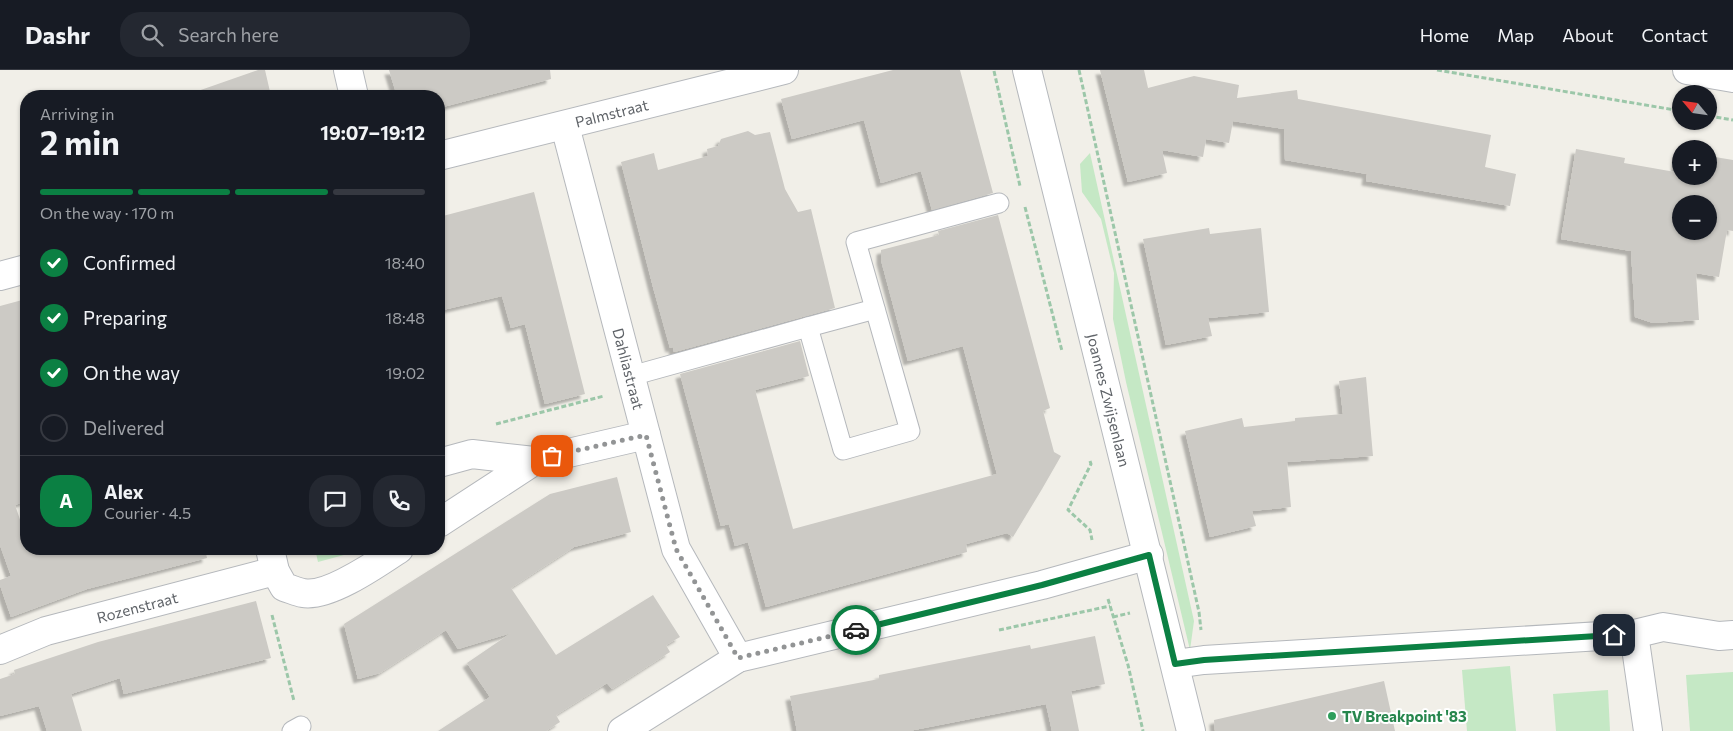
<!DOCTYPE html>
<html lang="en">
<head>
<meta charset="utf-8">
<style>
	:root { --surface:#171b24; --page:#242831; --text:#f1f3f6; --muted:#9ea1a6; --line:#363941; --accent:#0b8043 }
	body { margin:0; font-family:Commissioner,sans-serif; background:var(--page); color:var(--text); height:100vh; display:flex; flex-direction:column; font-size:19px; white-space:nowrap }
	* { box-sizing:border-box; margin:0 }
	p { font-size:16px; color:var(--muted) }
	.icon { flex:none; width:28px; height:28px; fill:none; stroke:currentColor; stroke-width:2; stroke-linecap:round; stroke-linejoin:round }
	.map { position:relative; flex:1; overflow:hidden }
	.drawer { position:absolute; left:20px; top:20px; width:425px; height:465px; display:flex; flex-direction:column; background:var(--surface); border-radius:20px; box-shadow:0 1px 4px #0004 }
	.drawer>* { flex:none }
	.needle { width:32px; rotate:299deg }
	.controls { position:absolute; left:1672px; top:15px; display:grid; gap:10px }
	.controls a { display:grid; place-items:center; width:45px; height:45px; border-radius:50%; background:var(--surface); box-shadow:0 1px 4px #0004; font-size:25px }
	.pin { position:absolute; display:grid; place-items:center; width:42px; height:42px; color:#fff; margin:-21px; border-radius:10px; box-shadow:0 2px 8px #0006 }
	.courier { position:absolute; display:grid; place-items:center; width:50px; height:50px; margin:-25px; border:4px solid #0b8043; border-radius:50%; background:#fff; color:#222; box-shadow:0 1px 6px #0007 }
	.summary em { font-style:normal; font-weight:700 }
	.summary div { display:flex; flex-direction:column-reverse }
	.summary { display:flex; align-items:center; justify-content:space-between; height:85px; padding:0 20px }
	h1 { font-size:32px; font-weight:700; line-height:38px }
	.bar { display:grid; grid-template-columns:repeat(4,1fr); gap:8px 5px; align-content:center; height:60px; padding:0 20px }
	.bar i { height:6px; border-radius:4px; background:var(--line) }
	.bar .selected { background:var(--accent) }
	.bar p { grid-column:span 4 }
	.line { display:flex; align-items:center; gap:12px; padding:0 20px; border-top:1px solid var(--line) }
	.line div { flex:1 }
	.round { display:grid; place-items:center; flex:none; width:52px; height:52px; border-radius:20px; background:var(--page) }
	ol { padding:0 20px; list-style:none }
	li { display:flex; align-items:center; gap:15px; height:55px }
	li p { margin-inline-start:auto }
	li .icon { padding:5px; border-radius:50%; background:var(--accent); color:#fff; stroke-width:4 }
	li:last-child { color:var(--muted) }
	li i { width:28px; height:28px; border:2px solid var(--line); border-radius:50% }
	header { display:flex; align-items:center; gap:30px; box-sizing:border-box; height:70px; padding:0 25px; background:var(--surface); border-bottom:1px solid var(--line) }
	header strong { font-size:24px }
	nav { display:flex; gap:28px; margin-inline-start:auto; font-size:18px }
	.search { width:350px; height:45px; background:var(--page); display:flex; align-items:center; gap:12px; box-sizing:border-box; padding:0 18px; border-radius:20px; color:var(--muted); font-size:19px }
	.map>svg:first-child { display:block }
</style>
</head>
<body>
<header>
<strong>Dashr</strong>
<div class="search"><svg class="icon" aria-label="search" viewBox="0 0 24 24"><circle cx="10" cy="10" r="6"/><path d="M15 15l6 6"/></svg>Search here</div>
<nav><a>Home</a><a>Map</a><a>About</a><a>Contact</a></nav>
</header>
<div class="map">
<svg width="1733" height="661" viewBox="0 0 1733 661">
	<defs>
		<filter id="shadow"><feDropShadow dx="-4.5" dy="4.5" stdDeviation="1" flood-color="#0004"/></filter>
	</defs>
	<rect width="100%" height="100%" fill="#f1efe8"/>
	<!-- green -->
	<g fill="#c5e8c5">
		<path d="M1090,83L1194,551L1190,580L1126,312L1113,249L1114,203L1101,149L1082,122L1080,94Z"/>
		<path d="M315,479H354L355,482L318,492Z"/>
		<path d="M1510,596L1516,661H1467L1462,600Z"/>
		<path d="M1733,602V661H1690L1686,605Z"/>
		<path d="M1608,620L1610,661H1556L1553,624Z"/>
	</g>
	<!-- building -->
	<g fill="#cccac5" fill-rule="evenodd" filter="url(#shadow)">
		<path d="M258,0H265L271,26H195V22Z"/>
		<path d="M389,0H550L551,9L439,38V26H397Z"/>
		<path d="M893,0H960L993,123L932,140L921,101L881,113L864,50L792,69L781,29Z"/>
		<path d="M1100,0H1144L1148,18L1194,6L1239,15L1237,28L1297,20L1298,29L1491,65L1485,97L1516,104L1510,136L1366,111L1367,104L1285,90L1284,59L1233,51L1229,73L1206,69L1203,87L1162,80L1167,103L1128,112Z"/>
		<path d="M748,61L755,65L770,62L785,119L798,142L811,139L835,238L674,282L673,277L670,278L653,217L621,92L654,83L658,100L708,86L707,79L718,76L721,69Z"/>
		<path d="M1576,79L1625,88L1624,93L1675,102L1678,81H1681V106H1709V86L1733,90V161L1727,160L1719,207L1696,203L1699,250L1653,253L1635,247L1631,181L1561,169ZM1681,134H1709V161H1681Z"/>
		<path d="M534,122L585,324L545,334L525,254L511,258L502,226L443,240L439,222V147Z"/>
		<path d="M998,145L1050,338L1043,341L1054,382L1061,386L1042,419L1013,467L1007,463L966,474L967,482L766,537L748,472L735,476L729,454L721,456L680,304L800,271L809,306L755,320L793,459L997,404L963,276L908,291L881,190V180L939,165L938,161Z"/>
		<path d="M1209,158L1210,164L1261,158L1269,242L1208,248L1212,266L1166,275L1143,169Z"/>
		<path d="M26,229V431L15,435L26,467V479H205L207,488L87,519L11,547L0,515V510L11,506L0,475V236Z"/>
		<path d="M1366,307L1373,386L1287,392L1291,437L1252,441L1256,456L1210,467L1185,361L1242,348L1244,357L1295,351V348L1343,344L1339,311Z"/>
		<path d="M617,407L631,462L574,477L511,518L556,585L653,525L680,567L666,575L670,582L612,619L607,613L556,645L560,652L546,661H438L490,627L467,593L511,563L458,579L446,560L380,603L358,609L344,554L550,424Z"/>
		<path d="M256,531L271,588L124,624L120,608L71,624L82,661H47L39,636L0,646V609L15,604L14,600L98,572Z"/>
		<path d="M1095,566L1105,614L1071,621L1079,661H1052L1046,634L909,661H797L790,626L879,609V605L1030,575L1031,579Z"/>
		<path d="M1384,611L1395,661H1215L1214,650Z"/>
	</g>
	<g fill="none" stroke-linecap="round" stroke-linejoin="round">
		<!-- lane casing -->
		<g stroke="#b5b8bc" stroke-width="21">
			<g id="lane">
				<path d="M808,257L875,239"/>
				<path d="M631,306L808,257L843,380L910,361L856,172L999,133"/>
				<path d="M292,661L301,656"/>
			</g>
		</g>
		<!-- street casing -->
		<g stroke="#b5b8bc" stroke-width="30">
			<g id="street">
				<path d="M348,0L354,26"/>
				<path id="s1" d="M1027,0L1191,661"/>
				<path d="M1687,0L1733,8"/>
				<path id="s2" d="M565,56L676,479L738,588"/>
				<path id="s3" d="M439,86L784,0"/>
				<path d="M0,206L26,199"/>
				<path d="M534,391L646,365"/>
				<path d="M439,393L472,384L534,391L439,453"/>
				<path d="M270,479L275,501L284,517C291,519 297,522 303,523C328,528 378,493 399,479"/>
				<path d="M1634,564L1648,661"/>
				<path id="s4" d="M0,580L46,561L275,501"/>
				<path d="M1175,594L1204,590L1634,564L1663,557L1719,566L1733,565"/>
				<path d="M622,661L738,588L1042,515L1149,485"/>
			</g>
		</g>
		<!-- path -->
		<g stroke="#9cc7a9" stroke-width="3" stroke-dasharray="5 2.5" stroke-linecap="butt">
			<path d="M1079,0L1199,542L1201,560"/>
			<path d="M1437,0L1681,41"/>
			<path d="M994,1L1020,116"/>
			<path d="M1709,46L1733,50"/>
			<path d="M1025,137L1062,281"/>
			<path d="M496,354L604,326"/>
			<path d="M1090,391L1091,394L1068,440L1090,460L1092,470"/>
			<path d="M214,479L216,486"/>
			<path d="M1108,529L1128,595L1143,661"/>
			<path d="M272,545L294,631"/>
			<path d="M1113,547L1130,543"/>
			<path d="M999,560L1110,536"/>
		</g>
		<!-- lane -->
		<use href="#lane" stroke="#fff" stroke-width="19"/>
		<!-- street -->
		<use href="#street" stroke="#fff" stroke-width="28"/>
	</g>
	<g fill="none" stroke-linecap="round" stroke-linejoin="round">
		<!-- done -->
		<path stroke="#929495" stroke-width="5" stroke-dasharray="0 9" d="M552,386L646,365L676,479L738,588L856,560"/>
		<!-- route -->
		<path stroke="#0b8043" stroke-width="6" d="M856,560L1042,515L1149,485L1175,594L1204,590L1614,565"/>
	</g>
	<!-- markers -->
	<circle fill="#2e9e5b" stroke="#fff" stroke-width="2" cx="1332" cy="646" r="5"/>
	<g text-anchor="middle" dominant-baseline="central" stroke-width="4" stroke-linejoin="round" paint-order="stroke">
		<!-- street labels -->
		<g font-size="15" fill="#5f6368" stroke="#fff">
			<text stroke="none"><textPath href="#s3" startOffset="178">Palmstraat</textPath></text>
			<text stroke="none"><textPath href="#s2" startOffset="251">Dahliastraat</textPath></text>
			<text stroke="none"><textPath href="#s1" startOffset="340">Joannes Zwijsenlaan</textPath></text>
			<text stroke="none"><textPath href="#s4" startOffset="144">Rozenstraat</textPath></text>
		</g>
		<!-- leisure labels -->
		<g font-size="15" font-weight="bold" fill="#27864d" stroke="#fff" text-anchor="start">
			<text x="1342" y="646">TV Breakpoint '83</text>
		</g>
	</g>
</svg>
<div class="controls">
<a><svg class="needle" viewBox="-14 -14 28 28"><path d="M0-13l5 13h-10z" fill="#e53935"/><path d="M0 13l5-13h-10z" fill="#9ea1a6"/></svg></a>
<a>+</a>
<a>−</a>
</div>
<div class="pin" style="left:552px;top:386px;background:#ea580c"><svg class="icon" aria-label="bag" viewBox="0 0 24 24"><path d="M5 8h14l-1 12H6zM9 8a3 3 0 0 1 6 0"/></svg></div>
<div class="pin" style="left:1614px;top:565px;background:#1f2937"><svg class="icon" aria-label="home" viewBox="0 0 24 24"><path d="M3 11l9-7 9 7M6 9v11h12V9"/></svg></div>
<div class="courier" style="left:856px;top:560px"><svg class="icon" aria-label="car" viewBox="0 0 24 24"><path d="M5 17H2v-5l4-1 3-4h7l3 4 3 1v5h-3M9 17h6M6 11h13"/><circle cx="7" cy="17" r="2"/><circle cx="17" cy="17" r="2"/></svg></div>
<section class="drawer">
<div class="summary"><div><h1>2 min</h1><p>Arriving in</p></div><em>19:07–19:12</em></div>
<div class="bar"><i class="selected"></i><i class="selected"></i><i class="selected"></i><i></i><p>On the way · 170 m</p></div>
<ol>
<li><svg class="icon" aria-label="check" viewBox="0 0 24 24"><path d="M5 12l5 5 9-10"/></svg>Confirmed<p>18:40</p></li>
<li><svg class="icon" aria-label="check" viewBox="0 0 24 24"><path d="M5 12l5 5 9-10"/></svg>Preparing<p>18:48</p></li>
<li><svg class="icon" aria-label="check" viewBox="0 0 24 24"><path d="M5 12l5 5 9-10"/></svg>On the way<p>19:02</p></li>
<li><i></i>Delivered</li>
</ol>
<div class="line" style="height:90px"><b class="round" style="background:var(--accent);color:#fff">A</b><div><b>Alex</b><p>Courier · 4.5</p></div><a class="round"><svg class="icon" aria-label="chat" viewBox="0 0 24 24"><path d="M4 5h16v11H9l-5 4z"/></svg></a><a class="round"><svg class="icon" aria-label="phone" viewBox="0 0 24 24"><path d="M5 4h4l2 5-3 2q2 4 5 5l2-3 5 2v4C11 20 4 13 5 4z"/></svg></a></div>
</section>
</div>
</body>
</html>
